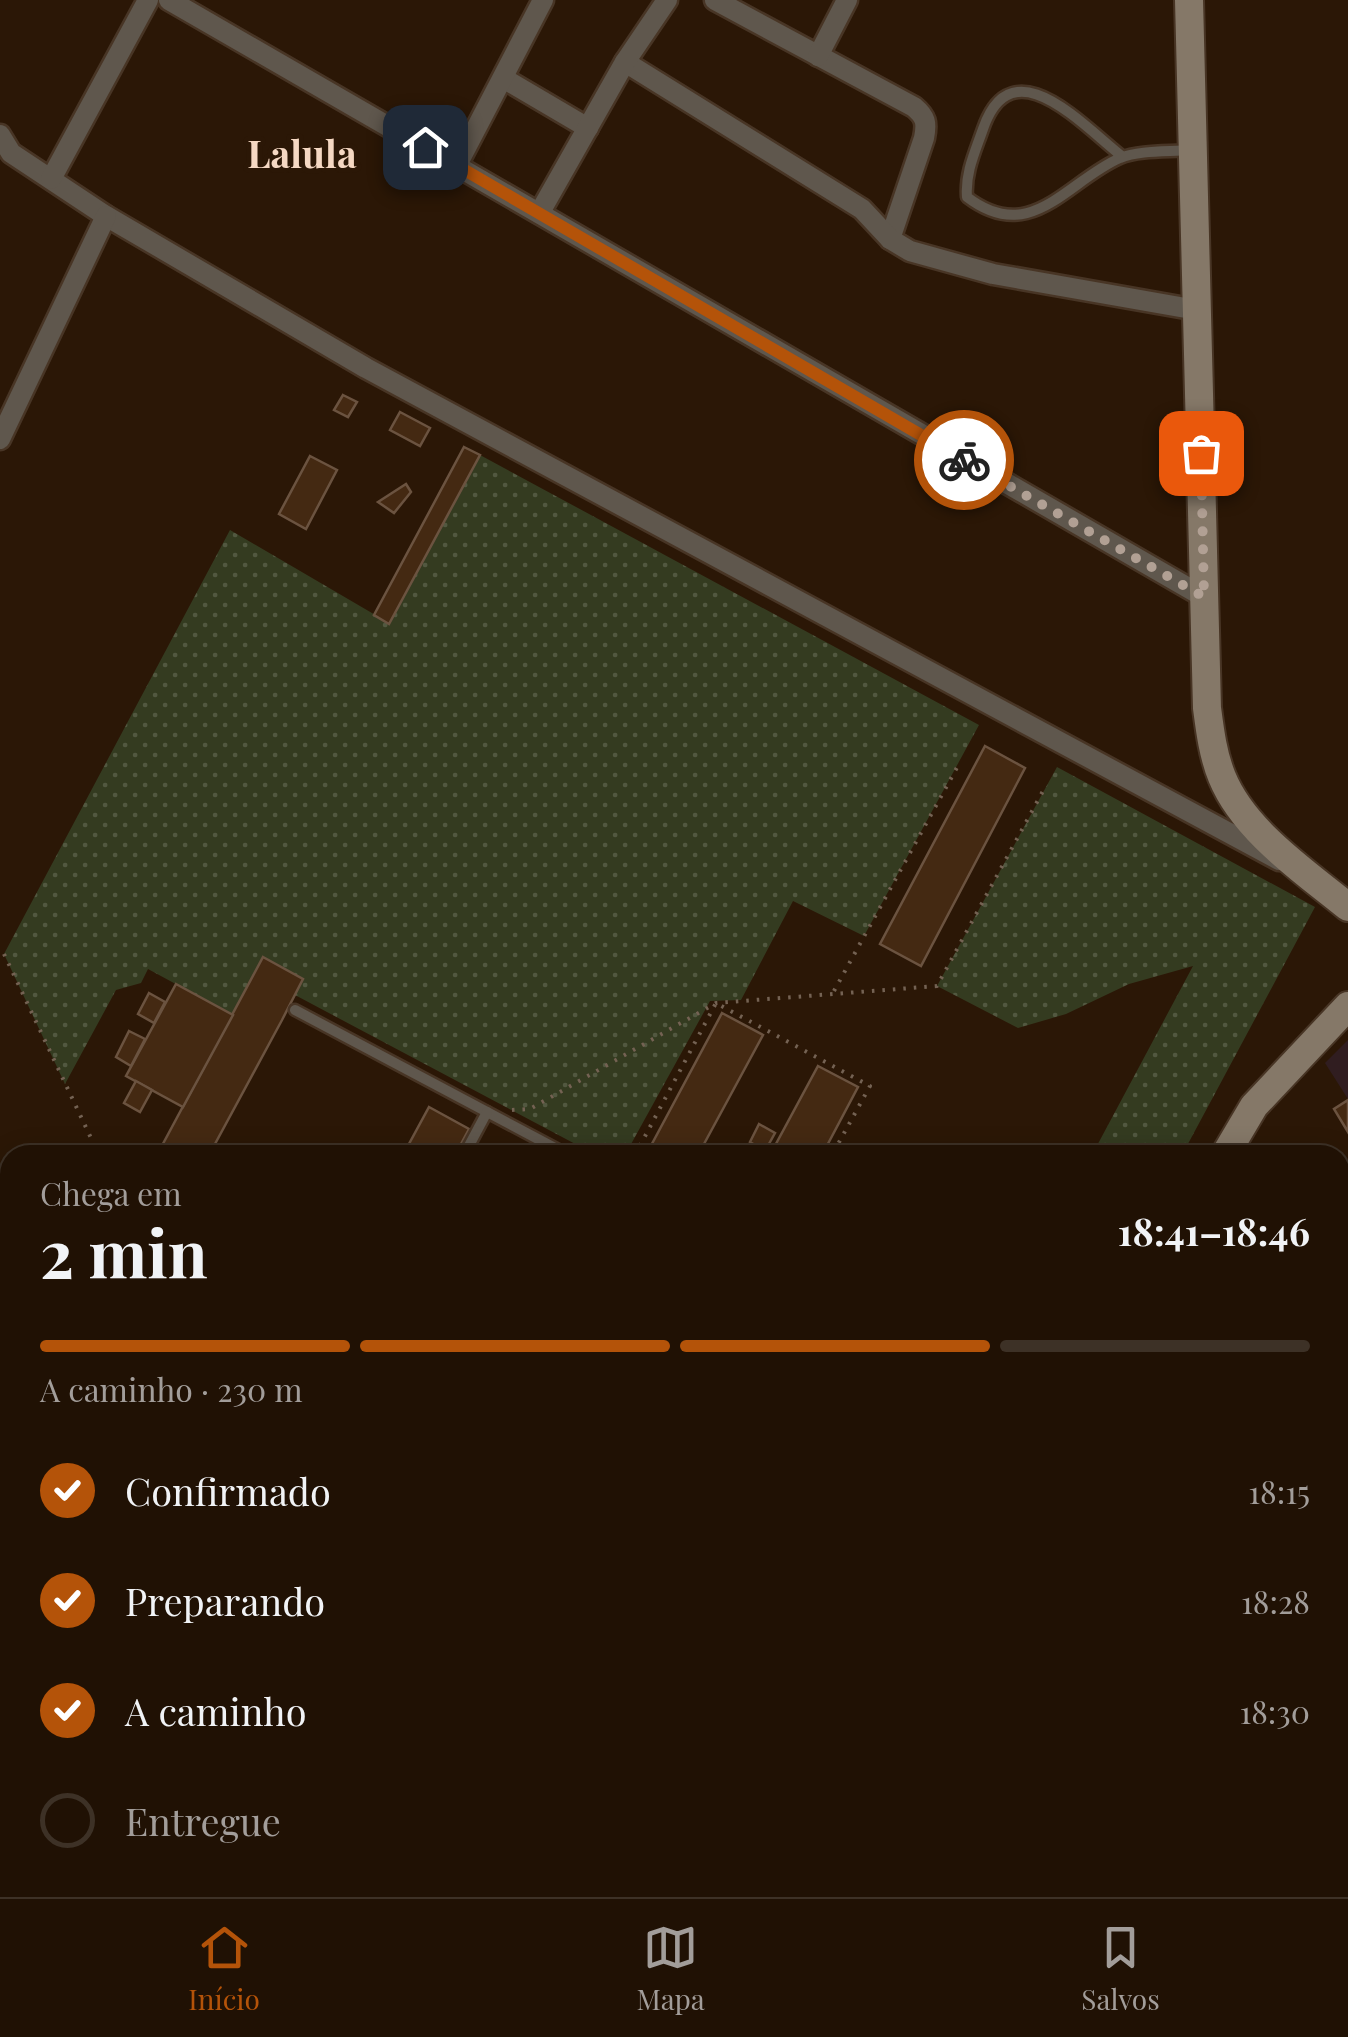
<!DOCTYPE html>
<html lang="pt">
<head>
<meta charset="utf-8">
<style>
	:root { --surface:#201104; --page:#281a0e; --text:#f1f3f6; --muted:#a29d9a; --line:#3d3126; --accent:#b45309 }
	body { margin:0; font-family:"Playfair Display",serif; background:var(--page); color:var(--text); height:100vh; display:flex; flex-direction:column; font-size:38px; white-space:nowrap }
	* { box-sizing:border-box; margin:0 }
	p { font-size:32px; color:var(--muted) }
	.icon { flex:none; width:55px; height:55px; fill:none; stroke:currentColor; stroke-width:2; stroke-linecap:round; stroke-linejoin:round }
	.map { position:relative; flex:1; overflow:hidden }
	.sheet { position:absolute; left:0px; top:1145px; width:1350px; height:752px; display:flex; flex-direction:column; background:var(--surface); border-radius:30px 30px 0 0; box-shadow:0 5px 25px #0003,0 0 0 2px var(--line) }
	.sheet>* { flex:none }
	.pin { position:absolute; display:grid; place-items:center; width:85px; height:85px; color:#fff; margin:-42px; border-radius:20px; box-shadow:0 5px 15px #0006 }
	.courier { position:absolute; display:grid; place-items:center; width:100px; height:100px; margin:-50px; border:8px solid #b45309; border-radius:50%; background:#fff; color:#222; box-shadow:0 2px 12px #0007 }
	.summary em { font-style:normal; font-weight:700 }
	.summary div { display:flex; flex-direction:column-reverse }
	.summary { display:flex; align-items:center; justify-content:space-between; height:170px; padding:0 40px }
	h1 { font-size:65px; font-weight:700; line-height:75px }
	.bar { display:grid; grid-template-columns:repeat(4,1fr); gap:15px 10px; align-content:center; height:120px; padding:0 40px }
	.bar i { height:12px; border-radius:8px; background:var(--line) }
	.bar .on { background:var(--accent) }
	.bar p { grid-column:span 4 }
	ol { padding:0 40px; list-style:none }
	li { display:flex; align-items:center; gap:30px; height:110px }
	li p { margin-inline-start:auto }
	li .icon { padding:10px; border-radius:50%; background:var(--accent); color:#fff; stroke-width:4 }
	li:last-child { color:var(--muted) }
	li i { width:55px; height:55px; border:5px solid var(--line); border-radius:50% }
	.tab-bar { display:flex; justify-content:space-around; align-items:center; height:140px; border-top:2px solid var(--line); background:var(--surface); font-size:28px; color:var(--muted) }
	.tab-bar a { display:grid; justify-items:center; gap:5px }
	.tab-bar .on { color:var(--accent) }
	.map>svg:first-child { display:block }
</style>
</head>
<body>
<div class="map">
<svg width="1348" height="1897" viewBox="0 0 1348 1897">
	<defs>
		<pattern id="grass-dots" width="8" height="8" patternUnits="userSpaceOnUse" patternTransform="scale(2.5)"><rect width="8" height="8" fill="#343b20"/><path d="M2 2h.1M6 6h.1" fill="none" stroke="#525840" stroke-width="1.8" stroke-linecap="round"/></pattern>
	</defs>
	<rect width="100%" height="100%" fill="#2b1706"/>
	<!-- education -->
	<path fill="#301d20" d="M1348,1040V1099L1325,1063Z"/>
	<!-- grass -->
	<g fill="url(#grass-dots)">
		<path d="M480,455L979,725L864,936L793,901L741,1000L710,1001L625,1155H596L295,995L303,979L264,958L233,1015L148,969L141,983L116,990L65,1084L4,954L230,530L389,623Z"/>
		<path d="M1057,767L1315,907L1182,1155H1092L1193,966L1129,984L1066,1014L1018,1028L937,986Z"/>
		<path d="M10,1320V1739L0,1733V1325Z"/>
		<path d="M289,1888H441L459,1897H307Z"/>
		<path d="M480,1888H621L626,1890L622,1897H475Z"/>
	</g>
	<!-- building -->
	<g fill="#442912" stroke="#6b5340" stroke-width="2.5">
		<path d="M343,395L357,402L348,417L334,410Z"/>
		<path d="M400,412L430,428L420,446L390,430Z"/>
		<path d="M464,447L480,455L389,624L374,615Z"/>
		<path d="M310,456L337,470L306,529L279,514Z"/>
		<path d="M406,484L411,492L394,513L378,502Z"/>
		<path d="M985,746L1025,768L921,966L880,944Z"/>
		<path d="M263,957L303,979L282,1020L209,1155H157Z"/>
		<path d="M176,984L233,1015L183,1107L126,1076Z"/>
		<path d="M149,993L165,1002L154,1023L138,1014Z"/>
		<path d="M722,1013L763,1035L698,1155H646Z"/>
		<path d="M129,1031L145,1039L131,1066L116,1057Z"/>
		<path d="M818,1066L858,1087L822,1155H770Z"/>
		<path d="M136,1081L152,1090L140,1112L124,1103Z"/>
		<path d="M1348,1100V1132L1334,1109Z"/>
		<path d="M429,1107L469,1129L455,1155H403Z"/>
		<path d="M759,1124L775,1133L765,1151L750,1142Z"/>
		<path d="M1348,1270V1351L1346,1352L1340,1345V1273Z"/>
		<path d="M0,1460L10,1466V1487L0,1503Z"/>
	</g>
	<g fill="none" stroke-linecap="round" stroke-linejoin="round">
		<!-- service casing -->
		<g stroke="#483525" stroke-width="15">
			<g id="service">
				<path d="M1123,157C1082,125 1012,45 983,129C975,152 965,173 967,197C1031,246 1067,181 1120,158C1140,150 1169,152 1190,150"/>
				<path d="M295,1010L568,1155"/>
				<path d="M464,1155L487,1112"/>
			</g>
		</g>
		<!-- minor casing -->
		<g stroke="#483525" stroke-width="25">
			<g id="minor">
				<path d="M169,0L1204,597"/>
				<path d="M715,0L914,107C926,117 927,123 924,138L890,239"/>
				<path d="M818,56L847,0"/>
				<path d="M625,62L862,209L890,239L910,251L993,274L1197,310"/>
				<path d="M503,78L588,128"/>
				<path d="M0,135L11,153L106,216L366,368L1279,860"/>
				<path d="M457,165L543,0"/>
				<path d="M51,179L148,0"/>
				<path d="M540,212L625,62L667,0"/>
				<path d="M0,439L106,216"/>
				<path d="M0,1766L10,1771"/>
				<path d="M231,1888L249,1897"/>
				<path d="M1318,1888L1329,1897"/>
				<path d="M804,1897L810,1888"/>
			</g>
		</g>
		<!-- secondary casing -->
		<g stroke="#483525" stroke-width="32">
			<g id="secondary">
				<path d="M1189,0L1207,708C1210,731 1213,755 1222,777C1244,831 1304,871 1348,907"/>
				<path d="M1225,1155L1254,1106L1348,1006"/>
				<path d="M1340,1686L1348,1691"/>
			</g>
		</g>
		<!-- path -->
		<g stroke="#746253" stroke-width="4" stroke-dasharray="2.5 8" stroke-linecap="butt">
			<path d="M4,954L99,1155"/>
			<path d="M834,991L960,762"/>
			<path d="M512,1110L530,1109L716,1003L937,986L1043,791"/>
			<path d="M635,1155L716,1003L870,1086L832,1155"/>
			<path d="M0,1423L10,1418"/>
		</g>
		<!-- service -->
		<use href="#service" stroke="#5f574d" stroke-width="10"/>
		<!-- minor -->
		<use href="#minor" stroke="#5f574d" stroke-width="20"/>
		<!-- secondary -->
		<use href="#secondary" stroke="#857868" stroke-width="28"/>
	</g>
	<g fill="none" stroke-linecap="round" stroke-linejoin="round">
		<!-- done -->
		<path stroke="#b1a094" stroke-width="10" stroke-dasharray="0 18" d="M964,460L1204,597L1201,453"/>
		<!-- route -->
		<path stroke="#b45309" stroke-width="12" d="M425,147L964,460"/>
	</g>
	<g text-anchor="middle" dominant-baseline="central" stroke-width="10" stroke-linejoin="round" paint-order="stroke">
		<!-- district labels -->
		<g font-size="38" font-weight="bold" fill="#f5d8c3" stroke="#2b1706">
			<text x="302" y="152">Lalula</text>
		</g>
	</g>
</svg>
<div class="pin" style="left:1201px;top:453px;background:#ea580c"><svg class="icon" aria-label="bag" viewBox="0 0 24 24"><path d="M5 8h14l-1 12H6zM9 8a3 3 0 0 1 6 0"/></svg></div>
<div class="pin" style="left:425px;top:147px;background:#1f2937"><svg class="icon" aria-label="home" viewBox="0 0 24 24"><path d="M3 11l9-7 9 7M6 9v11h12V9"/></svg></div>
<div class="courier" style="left:964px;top:460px"><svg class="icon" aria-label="bike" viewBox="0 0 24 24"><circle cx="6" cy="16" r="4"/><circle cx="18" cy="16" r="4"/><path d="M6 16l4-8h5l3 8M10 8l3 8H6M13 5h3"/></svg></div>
<section class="sheet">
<div class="summary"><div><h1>2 min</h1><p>Chega em</p></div><em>18:41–18:46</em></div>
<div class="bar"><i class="on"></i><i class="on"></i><i class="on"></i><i></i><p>A caminho · 230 m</p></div>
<ol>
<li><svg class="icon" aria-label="check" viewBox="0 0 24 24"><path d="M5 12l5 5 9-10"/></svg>Confirmado<p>18:15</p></li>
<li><svg class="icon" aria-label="check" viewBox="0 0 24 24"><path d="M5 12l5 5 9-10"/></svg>Preparando<p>18:28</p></li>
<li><svg class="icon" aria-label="check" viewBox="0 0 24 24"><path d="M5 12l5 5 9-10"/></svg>A caminho<p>18:30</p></li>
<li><i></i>Entregue</li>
</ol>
</section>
</div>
<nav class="tab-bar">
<a class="on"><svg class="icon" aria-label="home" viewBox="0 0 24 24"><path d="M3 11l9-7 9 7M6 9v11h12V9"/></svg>Início</a>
<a><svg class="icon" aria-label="map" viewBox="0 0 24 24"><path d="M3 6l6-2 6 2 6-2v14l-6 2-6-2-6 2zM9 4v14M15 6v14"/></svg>Mapa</a>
<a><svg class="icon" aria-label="saved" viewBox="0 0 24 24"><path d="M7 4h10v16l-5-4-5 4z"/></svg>Salvos</a>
</nav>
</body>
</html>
